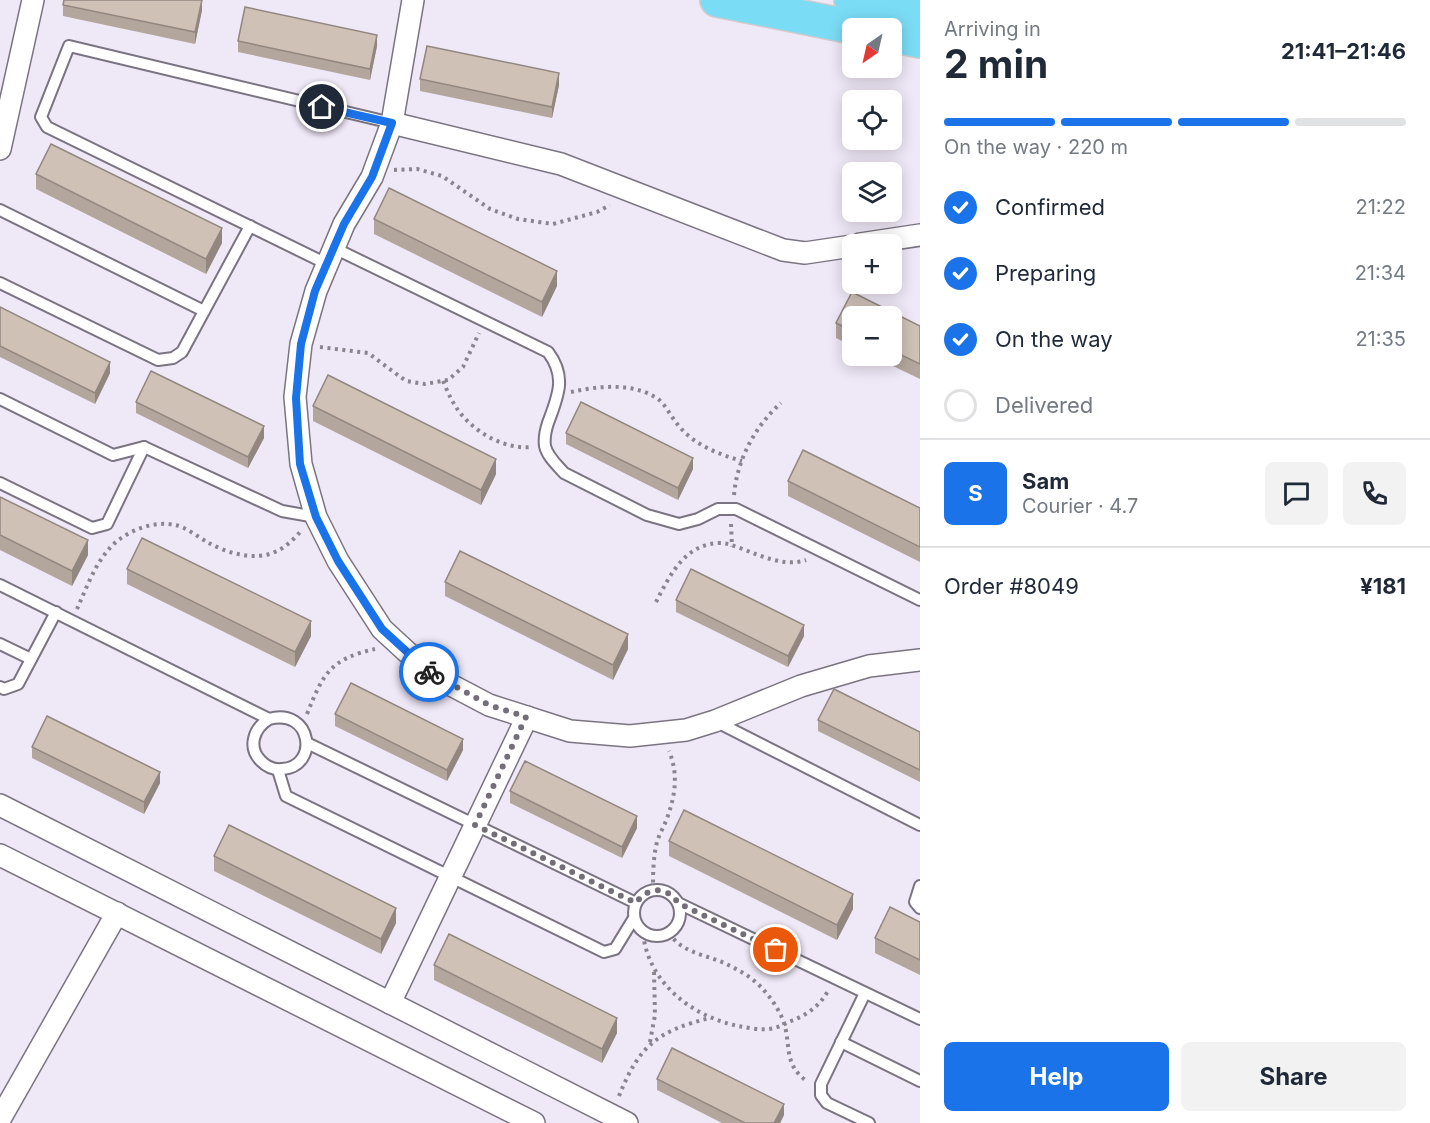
<!DOCTYPE html>
<html lang="en">
<head>
<meta charset="utf-8">
<style>
	:root { --surface:#fff; --page:#f2f2f3; --text:#1f2937; --muted:#747a83; --line:#e0e1e3; --accent:#1a73e8 }
	body { margin:0; font-family:Inter,sans-serif; background:var(--page); color:var(--text); height:100vh; display:flex; flex-direction:column; font-size:22px; white-space:nowrap }
	* { box-sizing:border-box; margin:0 }
	p { font-size:20px; color:var(--muted) }
	.icon { flex:none; width:33px; height:33px; fill:none; stroke:currentColor; stroke-width:2; stroke-linecap:round; stroke-linejoin:round }
	.map { position:relative; flex:1; overflow:hidden }
	.details { display:flex; flex-direction:column; background:var(--surface); width:510px }
	.details>* { flex:none }
	.needle { width:39px; rotate:214deg }
	.controls { position:absolute; left:842px; top:18px; display:grid; gap:12px }
	.controls a { display:grid; place-items:center; width:60px; height:60px; border-radius:9px; background:var(--surface); box-shadow:0 3px 15px #0003; font-size:30px }
	.pin { position:absolute; display:grid; place-items:center; width:51px; height:51px; color:#fff; margin:-26px; border:3px solid #fff; border-radius:50%; box-shadow:0 2px 6px #0007 }
	.courier { position:absolute; display:grid; place-items:center; width:60px; height:60px; margin:-30px; border:4px solid #1a73e8; border-radius:50%; background:#fff; color:#222; box-shadow:0 2px 8px #0007 }
	.summary em { font-style:normal; font-weight:700 }
	.summary div { display:flex; flex-direction:column-reverse }
	.summary { display:flex; align-items:center; justify-content:space-between; height:102px; padding:0 24px }
	h1 { font-size:39px; font-weight:700; line-height:45px }
	.bar { display:grid; grid-template-columns:repeat(4,1fr); gap:9px 6px; align-content:center; height:72px; padding:0 24px }
	.bar i { height:8px; border-radius:4px; background:var(--line) }
	.bar .selected { background:var(--accent) }
	.bar p { grid-column:span 4 }
	.line { display:flex; align-items:center; gap:15px; padding:0 24px; border-top:2px solid var(--line) }
	.line div { flex:1 }
	.round { display:grid; place-items:center; flex:none; width:63px; height:63px; border-radius:9px; background:var(--page) }
	ol { padding:0 24px; list-style:none }
	li { display:flex; align-items:center; gap:18px; height:66px }
	li p { margin-inline-start:auto }
	li .icon { padding:6px; border-radius:50%; background:var(--accent); color:#fff; stroke-width:4 }
	li:last-child { color:var(--muted) }
	li i { width:33px; height:33px; border:3px solid var(--line); border-radius:50% }
	.cta { display:flex; gap:12px; margin-top:auto; padding:12px 24px }
	.cta a { flex:1; height:69px; border-radius:9px; background:var(--accent); color:#fff; font-size:24px; font-weight:700; line-height:69px; text-align:center }
	.cta a+a { background:var(--page); color:var(--text) }
	main { display:flex; flex:1; min-height:0 }
	.map>svg:first-child { display:block }
</style>
</head>
<body>
<main>
<div class="map">
<svg width="920" height="1123" viewBox="0 0 920 1123">
	<rect width="100%" height="100%" fill="#efe8f7"/>
	<g fill="none" stroke-linecap="round" stroke-linejoin="round">
		<!-- service casing -->
		<g stroke="#7a7381" stroke-width="14">
			<g id="service">
				<path d="M0,210L204,311"/>
				<path d="M334,248L548,352C567,377 558,396 548,423C546,429 544,439 545,446C547,456 557,465 564,473L647,515L679,524L698,519L718,509H736L920,600"/>
				<path d="M327,264L47,127L41,117L69,46L392,123"/>
				<path d="M0,283L158,360L173,358L182,352L250,226"/>
				<path d="M0,399L113,455L144,447L282,511L316,517"/>
				<path d="M0,483L92,528L107,524L144,447"/>
				<path d="M0,585L269,719C312,707 320,767 282,769C274,770 267,767 261,761C247,747 254,728 269,719"/>
				<path d="M0,644L31,659"/>
				<path d="M0,687L4,689L18,684L56,612"/>
				<path d="M715,721L920,825"/>
				<path d="M307,743L636,903"/>
				<path d="M278,770L286,796L604,952L615,949L634,918"/>
				<path d="M920,886L915,902L920,908"/>
				<circle cx="657" cy="913" r="23"/>
				<path d="M678,903L920,1019"/>
				<path d="M865,993L821,1084V1095L827,1103L869,1123"/>
				<path d="M841,1042L920,1081"/>
			</g>
		</g>
		<!-- minor casing -->
		<g stroke="#7a7381" stroke-width="24">
			<g id="minor">
				<path d="M413,0L392,123L372,177L344,224L316,291L301,344L295,397L301,464L316,517L338,561L382,629L432,675L489,705L570,731L630,736L686,730L715,721L801,686L869,666L920,660"/>
				<path d="M392,123L561,164L783,250L805,253L852,246"/>
				<path d="M0,149L33,0"/>
				<path d="M860,244L920,235"/>
				<path d="M0,805L627,1123"/>
				<path d="M0,855L534,1123"/>
				<path d="M390,1003L527,717"/>
				<path d="M0,1119L117,913"/>
			</g>
		</g>
		<!-- primary casing -->
		<g stroke="#cdcdce" stroke-width="36">
			<g id="primary">
				<path d="M717,0L857,28"/>
				<path d="M851,0L920,14"/>
				<path d="M891,35L920,41"/>
			</g>
		</g>
		<!-- path -->
		<g stroke="#89858f" stroke-width="4" stroke-dasharray="3 4.5" stroke-linecap="butt">
			<path d="M394,170L417,169L442,176L490,209L518,219L553,224L597,212L610,205"/>
			<path d="M320,347L368,353L406,381L425,384L448,380L463,367L479,333"/>
			<path d="M443,381C448,393 453,404 461,414C477,434 507,450 532,447"/>
			<path d="M571,392C599,386 633,382 658,399C666,405 671,417 678,425C694,445 718,454 742,461"/>
			<path d="M734,495C737,460 755,426 781,403"/>
			<path d="M731,524L732,547"/>
			<path d="M656,602C670,575 685,543 721,543C731,543 751,553 761,556C776,561 790,565 806,560"/>
			<path d="M77,609C86,589 94,566 109,549C123,532 153,520 175,525C186,527 198,537 207,542C227,553 255,562 277,551C286,547 295,538 301,531"/>
			<path d="M307,714C323,674 330,659 375,649"/>
			<path d="M653,890C653,874 653,858 657,842C659,835 663,828 666,821C675,797 679,775 669,751"/>
			<path d="M669,933C682,953 704,954 724,963C737,969 750,976 760,986C769,995 778,1008 783,1020C792,1045 782,1064 808,1082"/>
			<path d="M643,934C649,983 691,1016 738,1026C749,1028 762,1031 774,1028C780,1027 786,1023 791,1021C807,1015 821,1005 829,989"/>
			<path d="M650,1042L655,1015L654,972"/>
			<path d="M619,1096C639,1046 657,1031 710,1018"/>
		</g>
		<!-- service -->
		<use href="#service" stroke="#fff" stroke-width="10"/>
		<!-- minor -->
		<use href="#minor" stroke="#fff" stroke-width="21"/>
		<!-- primary -->
		<use href="#primary" stroke="#7bdcf6" stroke-width="33"/>
	</g>
	<!-- wall -->
	<g fill="#b3a69d">
		<path d="M63,5L202,10L195,44L63,16Z"/>
		<path d="M238,41L377,46L370,80L238,52Z"/>
		<path d="M420,79L559,85L552,118L420,91Z"/>
		<path d="M36,174L222,243L206,274L36,189Z"/>
		<path d="M374,219L557,286L542,317L374,234Z"/>
		<path d="M852,292L920,326V379L872,356H891V316H852V346L836,338V323Z"/>
		<path d="M0,307L110,373L95,404L0,357Z"/>
		<path d="M136,402L264,438L248,468L136,413Z"/>
		<path d="M313,406L496,474L481,505L313,421Z"/>
		<path d="M566,433L693,469L678,500L566,444Z"/>
		<path d="M788,481L920,508V562L788,496Z"/>
		<path d="M0,497L88,555L72,586L0,550Z"/>
		<path d="M127,569L311,636L295,667L127,584Z"/>
		<path d="M445,582L628,649L613,680L445,596Z"/>
		<path d="M676,600L804,636L788,667L676,612Z"/>
		<path d="M335,714L463,750L447,781L335,726Z"/>
		<path d="M818,720L920,732V782L818,731Z"/>
		<path d="M32,747L160,783L144,814L32,758Z"/>
		<path d="M510,791L637,828L622,858L510,803Z"/>
		<path d="M669,841L853,909L837,940L669,856Z"/>
		<path d="M214,856L396,923L381,954L214,871Z"/>
		<path d="M920,922V975L875,953V938Z"/>
		<path d="M434,965L617,1033L602,1063L434,980Z"/>
		<path d="M657,1079L784,1115L780,1123H722L657,1090Z"/>
	</g>
	<!-- shaded-wall -->
	<g fill="#928780">
		<path d="M202,0V10L195,44V32Z"/>
		<path d="M377,35V46L370,80V69Z"/>
		<path d="M559,73V85L552,118V107Z"/>
		<path d="M222,228V243L206,274V259Z"/>
		<path d="M557,271V286L542,317V302Z"/>
		<path d="M110,362V373L95,404V393Z"/>
		<path d="M264,426V438L248,468V457Z"/>
		<path d="M693,458V469L678,500V488Z"/>
		<path d="M496,459V474L481,505V490Z"/>
		<path d="M88,540V555L72,586V571Z"/>
		<path d="M311,621V636L295,667V652Z"/>
		<path d="M804,625V636L788,667V656Z"/>
		<path d="M628,634V649L613,680V665Z"/>
		<path d="M463,739V750L447,781V770Z"/>
		<path d="M160,772V783L144,814V802Z"/>
		<path d="M637,816V828L622,858V847Z"/>
		<path d="M853,894V909L837,940V925Z"/>
		<path d="M396,908V923L381,954V939Z"/>
		<path d="M617,1018V1033L602,1063V1049Z"/>
		<path d="M784,1104V1115L780,1123H774Z"/>
	</g>
	<!-- building -->
	<g fill="#d0c1b7" stroke="#928780" stroke-width="1.5">
		<path d="M64,0H202L195,32L63,5Z"/>
		<path d="M245,7L377,35L370,69L238,41Z"/>
		<path d="M427,46L559,73L552,107L420,79Z"/>
		<path d="M51,144L222,228L206,259L36,174Z"/>
		<path d="M389,188L557,271L542,302L374,219Z"/>
		<path d="M852,292L920,326V364L891,350V316H852V331L836,323Z"/>
		<path d="M0,307L110,362L95,393L0,346Z"/>
		<path d="M151,371L264,426L248,457L136,402Z"/>
		<path d="M328,375L496,459L481,490L313,406Z"/>
		<path d="M581,402L693,458L678,488L566,433Z"/>
		<path d="M803,450L920,508V547L788,481Z"/>
		<path d="M0,497L88,540L72,571L0,535Z"/>
		<path d="M142,538L311,621L295,652L127,569Z"/>
		<path d="M460,551L628,634L613,665L445,582Z"/>
		<path d="M691,569L804,625L788,656L676,600Z"/>
		<path d="M351,683L463,739L447,770L335,714Z"/>
		<path d="M834,689L920,732V770L818,720Z"/>
		<path d="M47,716L160,772L144,802L32,747Z"/>
		<path d="M525,761L637,816L622,847L510,791Z"/>
		<path d="M684,810L853,894L837,925L669,841Z"/>
		<path d="M229,825L396,908L381,939L214,856Z"/>
		<path d="M890,907L920,922V960L875,938Z"/>
		<path d="M449,934L617,1018L602,1049L434,965Z"/>
		<path d="M672,1048L784,1104L774,1123H745L657,1079Z"/>
	</g>
	<g fill="none" stroke-linecap="round" stroke-linejoin="round">
		<!-- done -->
		<path stroke="#736e78" stroke-width="6" stroke-dasharray="0 10.8" d="M429,672L489,705L526,717L475,825L636,903C648,886 667,886 678,903L776,950"/>
		<!-- route -->
		<path stroke="#1a73e8" stroke-width="8" d="M322,107L392,123L372,177L344,224L315,291L301,344L296,398L300,464L316,517L338,561L382,629L429,672"/>
	</g>
</svg>
<div class="controls">
<a><svg class="needle" viewBox="-14 -14 28 28"><path d="M0-13l5 13h-10z" fill="#e53935"/><path d="M0 13l5-13h-10z" fill="#747a83"/></svg></a>
<a><svg class="icon" aria-label="locate" viewBox="0 0 24 24"><circle cx="12" cy="12" r="6"/><path d="M12 2v4M12 18v4M2 12h4M18 12h4"/></svg></a>
<a><svg class="icon" aria-label="layers" viewBox="0 0 24 24"><path d="M12 4l9 5-9 5-9-5zM3 14l9 5 9-5"/></svg></a>
<a>+</a>
<a>−</a>
</div>
<div class="pin" style="left:776px;top:950px;background:#ea580c"><svg class="icon" aria-label="bag" viewBox="0 0 24 24"><path d="M5 8h14l-1 12H6zM9 8a3 3 0 0 1 6 0"/></svg></div>
<div class="pin" style="left:322px;top:107px;background:#1f2937"><svg class="icon" aria-label="home" viewBox="0 0 24 24"><path d="M3 11l9-7 9 7M6 9v11h12V9"/></svg></div>
<div class="courier" style="left:429px;top:672px"><svg class="icon" aria-label="bike" viewBox="0 0 24 24"><circle cx="6" cy="16" r="4"/><circle cx="18" cy="16" r="4"/><path d="M6 16l4-8h5l3 8M10 8l3 8H6M13 5h3"/></svg></div>
</div>
<section class="details">
<div class="summary"><div><h1>2 min</h1><p>Arriving in</p></div><em>21:41–21:46</em></div>
<div class="bar"><i class="selected"></i><i class="selected"></i><i class="selected"></i><i></i><p>On the way · 220 m</p></div>
<ol>
<li><svg class="icon" aria-label="check" viewBox="0 0 24 24"><path d="M5 12l5 5 9-10"/></svg>Confirmed<p>21:22</p></li>
<li><svg class="icon" aria-label="check" viewBox="0 0 24 24"><path d="M5 12l5 5 9-10"/></svg>Preparing<p>21:34</p></li>
<li><svg class="icon" aria-label="check" viewBox="0 0 24 24"><path d="M5 12l5 5 9-10"/></svg>On the way<p>21:35</p></li>
<li><i></i>Delivered</li>
</ol>
<div class="line" style="height:108px"><b class="round" style="background:var(--accent);color:#fff">S</b><div><b>Sam</b><p>Courier · 4.7</p></div><a class="round"><svg class="icon" aria-label="chat" viewBox="0 0 24 24"><path d="M4 5h16v11H9l-5 4z"/></svg></a><a class="round"><svg class="icon" aria-label="phone" viewBox="0 0 24 24"><path d="M5 4h4l2 5-3 2q2 4 5 5l2-3 5 2v4C11 20 4 13 5 4z"/></svg></a></div>
<div class="line" style="height:78px"><div>Order #8049</div><b>¥181</b></div>
<div class="cta"><a>Help</a><a>Share</a></div>
</section>
</main>
</body>
</html>
